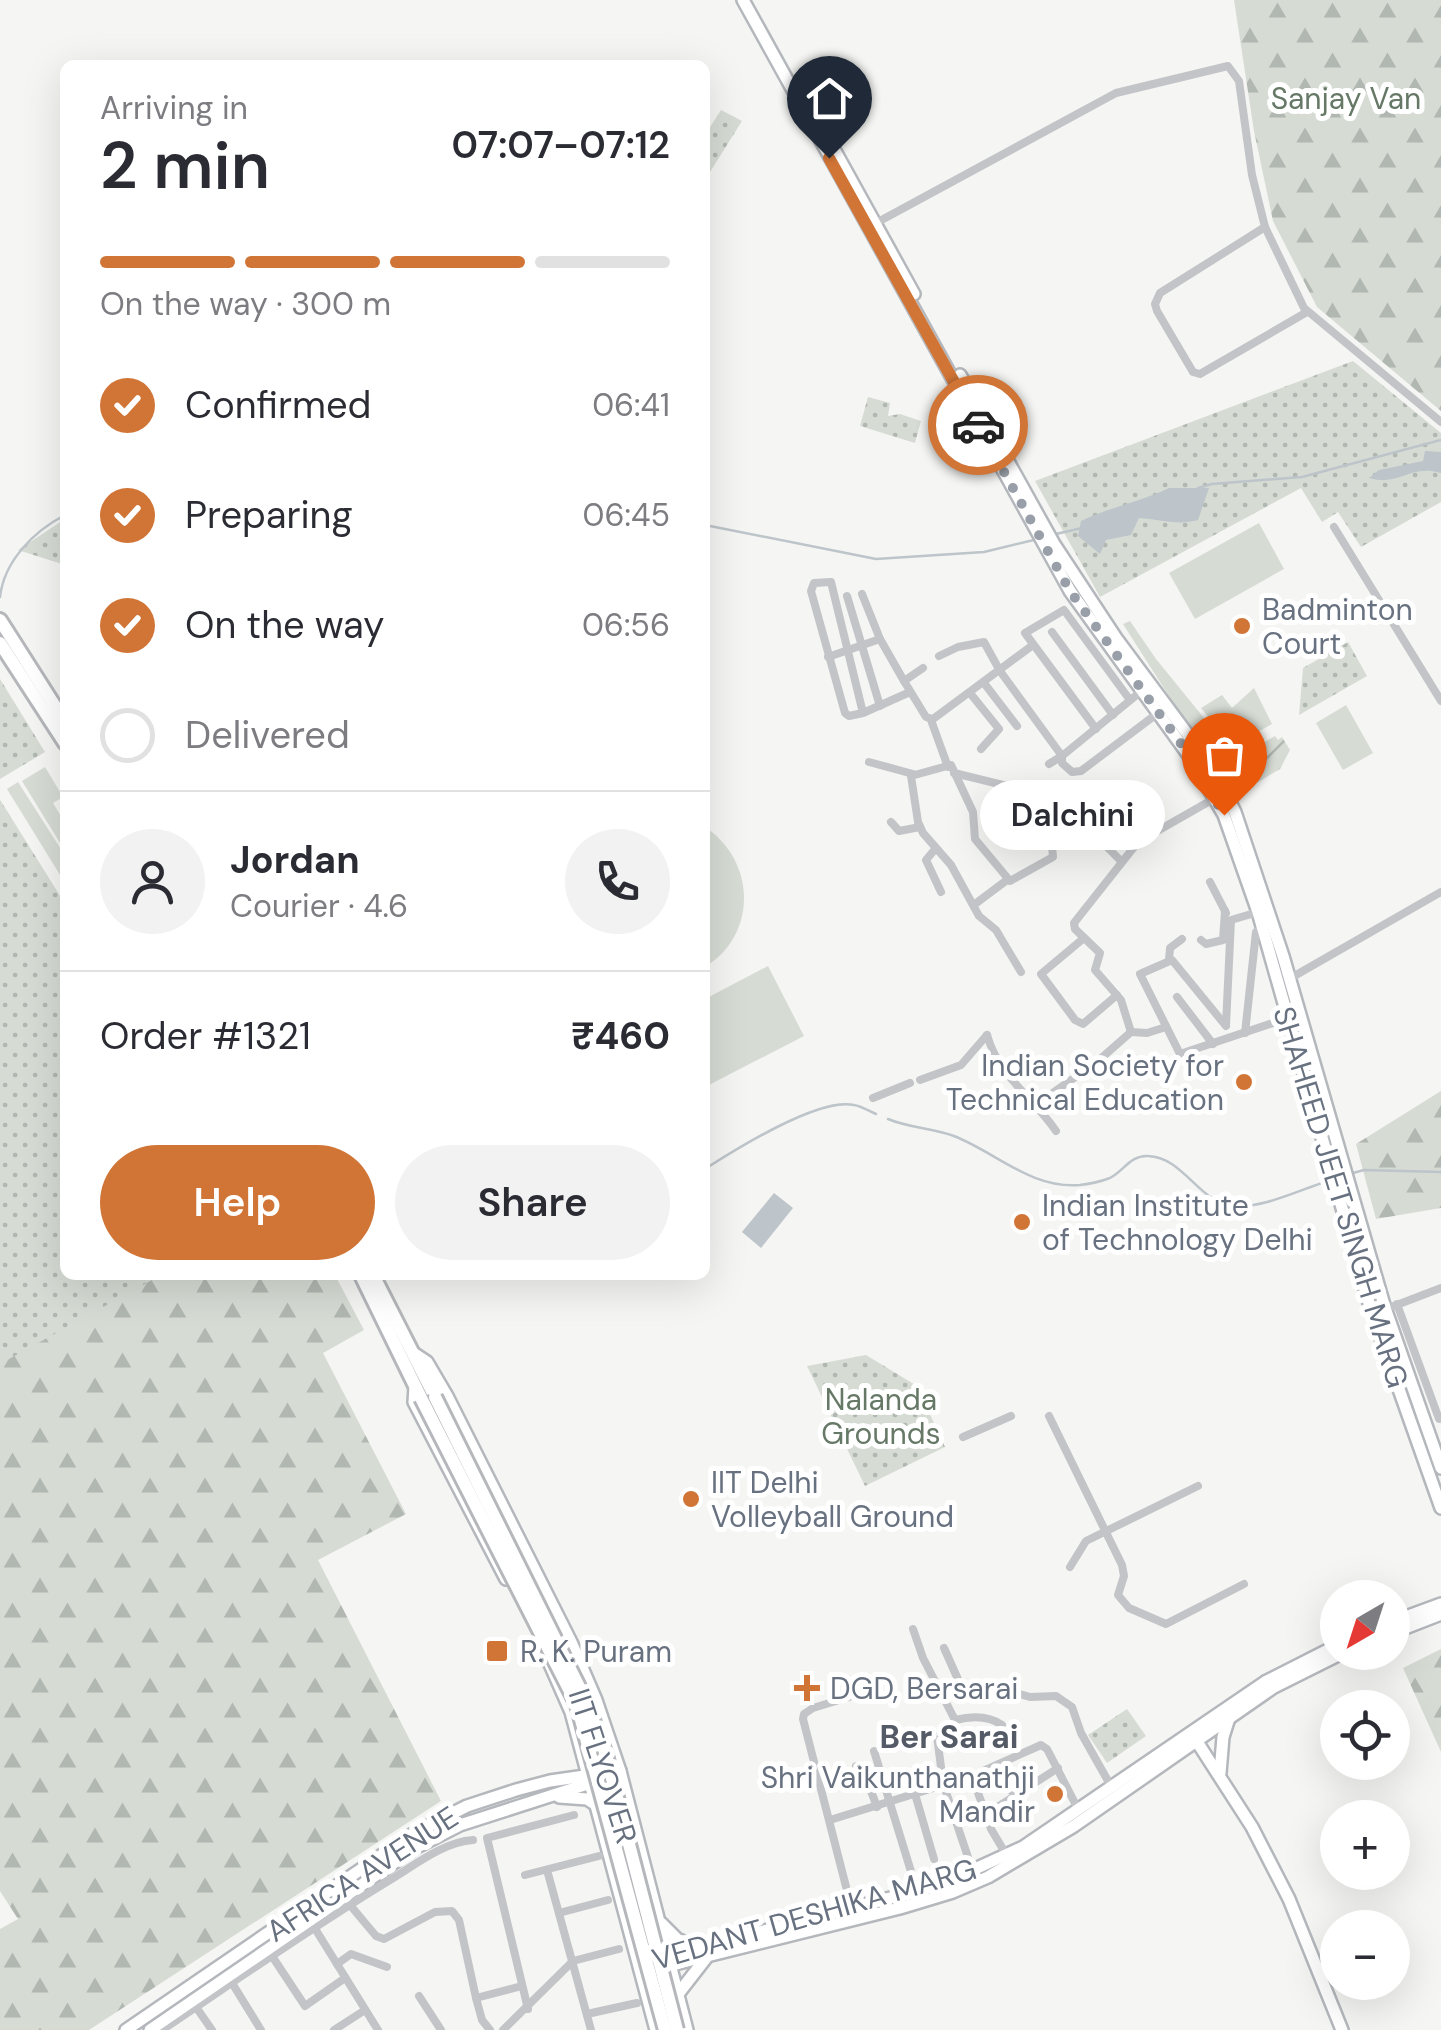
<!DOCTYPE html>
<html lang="en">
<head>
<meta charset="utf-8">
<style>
	:root { --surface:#fff; --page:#f2f2f3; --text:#2b2b33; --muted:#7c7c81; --line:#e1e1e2; --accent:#d17537 }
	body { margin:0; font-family:"DM Sans",sans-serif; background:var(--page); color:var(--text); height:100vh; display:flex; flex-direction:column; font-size:38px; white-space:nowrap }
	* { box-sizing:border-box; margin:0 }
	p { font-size:32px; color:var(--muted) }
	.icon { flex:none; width:55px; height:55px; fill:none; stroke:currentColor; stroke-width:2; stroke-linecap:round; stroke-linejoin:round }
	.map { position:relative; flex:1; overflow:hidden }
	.side { position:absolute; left:60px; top:60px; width:650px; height:1220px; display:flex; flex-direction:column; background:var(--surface); border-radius:15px; box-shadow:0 10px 40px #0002 }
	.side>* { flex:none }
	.needle { width:65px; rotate:219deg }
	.buttons { position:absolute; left:1320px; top:1580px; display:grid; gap:20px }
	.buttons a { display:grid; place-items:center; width:90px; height:90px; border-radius:50%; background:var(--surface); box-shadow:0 10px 40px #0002; font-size:50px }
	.pin { position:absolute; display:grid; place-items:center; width:85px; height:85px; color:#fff; margin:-102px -42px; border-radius:50% 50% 50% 0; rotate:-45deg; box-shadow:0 0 10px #0007 }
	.pin .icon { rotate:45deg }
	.courier { position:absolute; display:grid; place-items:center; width:100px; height:100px; margin:-50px; border:8px solid #d17537; border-radius:50%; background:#fff; color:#222; box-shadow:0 2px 12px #0007 }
	.bubble { position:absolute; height:70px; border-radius:35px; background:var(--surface); box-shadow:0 10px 40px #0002; font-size:32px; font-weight:600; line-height:70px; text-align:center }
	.overview em { font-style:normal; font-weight:600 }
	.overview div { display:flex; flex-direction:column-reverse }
	.overview { display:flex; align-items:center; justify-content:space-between; height:170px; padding:0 40px }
	h1 { font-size:65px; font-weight:600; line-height:75px }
	.bar { display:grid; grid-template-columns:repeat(4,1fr); gap:15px 10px; align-content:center; height:120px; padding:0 40px }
	.bar i { height:12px; border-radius:8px; background:var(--line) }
	.bar .active { background:var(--accent) }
	.bar p { grid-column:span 4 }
	.line { display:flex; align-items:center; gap:25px; padding:0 40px; border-top:2px solid var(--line) }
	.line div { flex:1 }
	.round { display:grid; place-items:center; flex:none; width:105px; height:105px; border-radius:52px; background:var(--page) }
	ol { padding:0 40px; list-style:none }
	li { display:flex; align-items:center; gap:30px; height:110px }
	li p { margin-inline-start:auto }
	li .icon { padding:10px; border-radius:50%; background:var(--accent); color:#fff; stroke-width:4 }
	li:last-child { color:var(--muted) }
	li i { width:55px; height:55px; border:5px solid var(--line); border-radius:50% }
	.action { display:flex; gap:20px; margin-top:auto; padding:20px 40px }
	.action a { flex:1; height:115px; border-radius:60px; background:var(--accent); color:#fff; font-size:40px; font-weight:600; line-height:115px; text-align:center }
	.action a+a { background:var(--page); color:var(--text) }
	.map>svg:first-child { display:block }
</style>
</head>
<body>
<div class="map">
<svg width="1441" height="2030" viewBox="0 0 1441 2030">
	<defs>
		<pattern id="forest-firs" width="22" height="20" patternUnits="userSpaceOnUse" patternTransform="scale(2.5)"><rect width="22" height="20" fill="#d6dcd4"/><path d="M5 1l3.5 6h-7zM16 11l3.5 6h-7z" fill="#b1b7b1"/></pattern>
		<pattern id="park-dots" width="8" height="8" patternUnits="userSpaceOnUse" patternTransform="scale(2.5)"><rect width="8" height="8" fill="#d6dcd4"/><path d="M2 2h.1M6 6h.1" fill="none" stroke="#b1b7b1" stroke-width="1.8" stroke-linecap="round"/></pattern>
		<pattern id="garden-furrows" width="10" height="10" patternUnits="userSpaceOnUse" patternTransform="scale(2.5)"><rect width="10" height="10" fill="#d6dcd4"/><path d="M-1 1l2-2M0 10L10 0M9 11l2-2" fill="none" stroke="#b1b7b1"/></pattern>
	</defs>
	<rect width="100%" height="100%" fill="#f5f5f3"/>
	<!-- grass -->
	<g fill="#d6dcd4">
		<path d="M1259,523L1284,569L1195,619L1169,573Z"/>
		<path d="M1130,621L1156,659L1230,750L1213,765L1123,624Z"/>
		<path d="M1254,688L1272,724L1233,746L1201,708L1222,695L1232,708Z"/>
		<path d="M1346,705L1373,753L1343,770L1316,723Z"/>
		<path d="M45,767L63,797L53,803L65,823V851L22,781Z"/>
		<path d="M18,782L64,854L65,883L7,789Z"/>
		<path d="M705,827C756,861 758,934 705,967Z"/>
		<path d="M768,966L804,1036L705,1087V999Z"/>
	</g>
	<!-- forest -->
	<g fill="url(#forest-firs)">
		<path d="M1234,0H1441V411L1317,307L1273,221L1254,131Z"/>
		<path d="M0,800L65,904V1275H335L364,1330L323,1353L406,1514L318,1560L441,1801L89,2030H0V1929L18,1919L0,1891Z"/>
		<path d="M1441,1091V1208L1376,1219L1356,1144Z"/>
		<path d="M1441,1649V1752L1403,1668Z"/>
	</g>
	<!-- park -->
	<g fill="url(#park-dots)">
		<path d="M721,110L742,121L705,180V135Z"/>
		<path d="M1353,361L1441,433V502L1361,547L1338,512L1322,522L1301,488L1100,597L1035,481Z"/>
		<path d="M868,397L890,403L888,416L900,414L921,421L915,443L860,426Z"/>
		<path d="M65,519V565L18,550Z"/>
		<path d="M1348,642L1367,676L1299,715L1303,668Z"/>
		<path d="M0,679L45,752L0,779Z"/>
		<path d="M0,800L65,904V1275H161L0,1364Z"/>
		<path d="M866,1355L917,1386L945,1447L865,1486L807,1366Z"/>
		<path d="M1127,1709L1146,1736L1107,1763L1088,1735Z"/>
	</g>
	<!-- garden -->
	<path fill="url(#garden-furrows)" d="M1275,736L1278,740L1282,737L1290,750L1280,769L1245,790L1231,761Z"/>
	<!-- water -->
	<g fill="#bdc4ca">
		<path d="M1425,451L1441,452V473C1407,464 1402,487 1369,478L1379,470L1423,461Z"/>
		<path d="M1169,488H1209L1198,520C1178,526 1160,519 1139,518L1131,535L1106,540L1100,554L1078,536L1081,521C1110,507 1140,502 1169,488Z"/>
		<path d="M774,1193L793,1208L761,1248L742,1232Z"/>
	</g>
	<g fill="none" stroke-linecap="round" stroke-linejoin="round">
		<!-- stream -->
		<g stroke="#bdc4ca" stroke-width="2.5">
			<path d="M1198,488L1212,484L1302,477L1441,440"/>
			<path d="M705,525L876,559L984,552L1038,539"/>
			<path d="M1056,534L1082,528"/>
			<path d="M0,597C4,561 34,531 65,515"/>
			<path d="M888,1119C909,1128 933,1128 954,1136C997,1153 1031,1189 1080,1185C1089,1184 1102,1181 1110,1178C1124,1171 1130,1155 1148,1156C1183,1157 1199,1202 1232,1206C1262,1209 1299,1190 1328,1181"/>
			<path d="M708,1167C738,1148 819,1097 854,1105C861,1106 869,1111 876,1114"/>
			<path d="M1353,1173L1364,1170L1441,1172"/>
		</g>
		<!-- secondary casing -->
		<g stroke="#b4b7bc" stroke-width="16">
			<g id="secondary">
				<path d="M743,0L1070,591L1190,757L1224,815L1258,912L1371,1310L1441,1508"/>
				<path d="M814,113L914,294"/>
				<path d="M960,375L1054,544L1116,638L1212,767L1235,812L1283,956L1384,1305L1441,1468"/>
				<path d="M415,1354L427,1362L447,1396L571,1642L596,1700L620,1771L687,2030"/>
				<path d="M415,1386L414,1402L506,1579"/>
				<path d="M1392,1622L1441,1604"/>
				<path d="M1392,1633L1441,1614"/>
				<path d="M549,1662L571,1712L656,2030"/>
				<path d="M1194,1737L1252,1827L1289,1899L1342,2030"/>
				<path d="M1220,1773L1223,1737L1229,1718"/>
				<path d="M559,1797L587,1799L598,1806"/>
				<path d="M661,1923L677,1939L697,1948"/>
				<path d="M653,1960L940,1885L1023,1847L1265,1682L1338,1645"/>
				<path d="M640,1969L671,1965L900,1908L953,1892L988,1877L1074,1826L1274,1687L1344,1652"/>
				<path d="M678,1994L706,1958"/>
				<path d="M126,2030L414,1833L467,1806L516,1790L550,1781L620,1771"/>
				<path d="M150,2030L417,1847L460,1825L597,1781"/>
			</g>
		</g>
		<!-- primary casing -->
		<g stroke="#b5b7bb" stroke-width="18">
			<g id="primary">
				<path d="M0,620L65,722"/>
				<path d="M0,643L65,743"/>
				<path d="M361,1275L421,1398"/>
				<path d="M373,1275L435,1397"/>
			</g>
		</g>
		<!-- street -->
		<g stroke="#c2c4c7" stroke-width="8">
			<path d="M876,223L1116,93L1228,66L1239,81L1252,175L1265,227L1304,308L1441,422"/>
			<path d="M1265,227L1160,293L1155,304L1157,311L1193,372L1200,374L1307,312"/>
			<path d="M1334,527L1441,701"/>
			<path d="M862,594L880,639L904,681"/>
			<path d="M847,596L880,706"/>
			<path d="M1052,632L1113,715"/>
			<path d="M939,656L958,647L984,642L1000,671L1062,756L1144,689"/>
			<path d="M828,657L880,639"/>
			<path d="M923,668L904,681L926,717L933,719L1033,645"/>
			<path d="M984,683L1017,726"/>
			<path d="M970,693L999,729L981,749"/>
			<path d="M863,713L831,582L814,583L811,591L845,713L849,716L863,713L910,692"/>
			<path d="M931,720L948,767"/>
			<path d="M1096,729L1025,633L1064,610L1130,700"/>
			<path d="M869,762L913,774"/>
			<path d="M1049,764L1062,756V763L1072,772L1081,771L1158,713"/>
			<path d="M954,773L1024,790L1072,812L1076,816L1051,836L1053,857L1010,881L975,839L973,812L951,765L911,776L918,822L923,833L951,865L979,916L996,930L1021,972"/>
			<path d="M1128,803L1147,836"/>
			<path d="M1076,816L1122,862"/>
			<path d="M891,822L899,831L920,827"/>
			<path d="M936,848L926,860L941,892"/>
			<path d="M1210,882L1226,913"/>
			<path d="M975,904L1007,880"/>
			<path d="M1084,938L1041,974L1075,1020L1083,1024L1117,995"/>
			<path d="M1201,940L1206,944L1223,940L1225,911"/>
			<path d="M1169,960L1170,948L1182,939"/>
			<path d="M1289,979L1441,892"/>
			<path d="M1177,997L1213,1044"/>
			<path d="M1226,1025L1231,920L1258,912"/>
			<path d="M1226,1026L1172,960L1140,974L1180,1054L1288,1018"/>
			<path d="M1166,1027L1147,1033L1131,1032L1121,1000L1095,970L1100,953L1075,929L1074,923L1138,842L1217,797"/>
			<path d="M1245,1033L1256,932L1263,929"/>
			<path d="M987,1035C999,1077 1032,1096 1056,1131"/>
			<path d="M920,1080L961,1065L987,1035"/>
			<path d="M873,1098L910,1083"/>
			<path d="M1037,1104L1098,1061L1131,1032"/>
			<path d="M1397,1304L1439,1419"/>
			<path d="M1394,1306L1441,1288"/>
			<path d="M1049,1416L1122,1565L1124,1576L1118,1595L1129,1608L1166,1624L1244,1584"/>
			<path d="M963,1437L1011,1416"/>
			<path d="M1070,1567L1086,1541L1198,1486"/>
			<path d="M913,1629L923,1658L955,1720"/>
			<path d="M944,1648L965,1695"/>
			<path d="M943,1695L976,1697L1009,1691L1030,1697L1056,1696L1072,1707L1081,1733L1112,1788"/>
			<path d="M849,1697L813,1708L804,1714L803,1719L852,1910"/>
			<path d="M874,1751L917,1891"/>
			<path d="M856,1766L862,1785L871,1791L877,1807"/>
			<path d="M998,1766L1015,1797"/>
			<path d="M972,1776L991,1829L1007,1856"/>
			<path d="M915,1794L934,1859"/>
			<path d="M985,1815L1058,1768"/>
			<path d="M830,1820L972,1776L1041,1745L1047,1749L1078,1809"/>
			<path d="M547,1870L591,2030"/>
			<path d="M973,1872L943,1783L937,1736L951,1731L955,1720C971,1716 988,1715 1002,1725"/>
			<path d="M525,1875L599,1856"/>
			<path d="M350,1905L376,1936L384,1939L435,1912L452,1911L459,1920L476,1998L522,1986"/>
			<path d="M559,1913L608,1900"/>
			<path d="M314,1927L378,2030"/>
			<path d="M272,1956L305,2006L345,1978"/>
			<path d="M337,1964L351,1954L387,1967"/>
			<path d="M232,1983L261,2030"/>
			<path d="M419,1996L441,2030"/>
			<path d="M476,1998L482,2020L490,2030"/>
			<path d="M196,2007L212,2030"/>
			<path d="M528,2009L487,1838L574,1815"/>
			<path d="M587,2014L637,2003"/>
			<path d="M162,2030C238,1979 312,1927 390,1880C415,1865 443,1842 473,1840"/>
			<path d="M334,2030L365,2010"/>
			<path d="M503,2030L573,1961L619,1949"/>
		</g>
		<!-- secondary -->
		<use href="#secondary" stroke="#fff" stroke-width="11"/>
		<!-- primary -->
		<use href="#primary" stroke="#fff" stroke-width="12"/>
		<!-- primary-bridge casing -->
		<g stroke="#b5b7bb" stroke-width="18" stroke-linecap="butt">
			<g id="primary-bridge">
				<path d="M435,1397L586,1701L606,1755L677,2030"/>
				<path d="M421,1398L577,1705L665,2030"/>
			</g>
		</g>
		<!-- primary-bridge -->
		<use href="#primary-bridge" stroke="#fff" stroke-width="12"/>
	</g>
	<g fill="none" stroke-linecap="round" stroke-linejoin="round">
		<!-- done -->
		<path stroke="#999fa8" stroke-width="10" stroke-dasharray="0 18" d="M978,425L1070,591L1190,756L1224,815"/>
		<!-- route -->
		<path stroke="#d17537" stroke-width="12" d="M829,158L978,425"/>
	</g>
	<!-- markers -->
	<g fill="#d17537" stroke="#fff" stroke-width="4">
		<circle cx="1242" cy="626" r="10"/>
		<circle cx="1244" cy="1082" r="10"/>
		<circle cx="1022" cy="1222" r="10"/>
		<circle cx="691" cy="1499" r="10"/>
		<rect x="485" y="1639" width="24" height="24" rx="5"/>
		<path d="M802 1673h10v10h10v10h-10v10h-10v-10h-10v-10h10z"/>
		<circle cx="1055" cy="1794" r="10"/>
	</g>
	<g text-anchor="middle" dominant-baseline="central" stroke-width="10" stroke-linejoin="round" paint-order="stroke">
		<!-- park labels -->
		<g font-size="30" fill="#667866" stroke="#fff">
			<text x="1346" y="98">Sanjay Van</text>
			<text x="881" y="1399">Nalanda<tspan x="881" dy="34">Grounds</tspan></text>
		</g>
		<!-- poi labels -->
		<g font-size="30" fill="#687180" stroke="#fff" text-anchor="start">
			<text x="1262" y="609">Badminton<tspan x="1262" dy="34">Court</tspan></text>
			<text x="1224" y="1065" text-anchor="end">Indian Society for<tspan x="1224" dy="34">Technical Education</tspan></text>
			<text x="1042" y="1205">Indian Institute<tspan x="1042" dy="34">of Technology Delhi</tspan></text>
			<text x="711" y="1482">IIT Delhi<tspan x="711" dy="34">Volleyball Ground</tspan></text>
			<text x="520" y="1651">R. K. Puram</text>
			<text x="830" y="1688">DGD, Bersarai</text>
			<text x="1035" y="1777" text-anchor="end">Shri Vaikunthanathji<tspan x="1035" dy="34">Mandir</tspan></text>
		</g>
		<!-- street labels -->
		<g font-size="30" fill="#687180" stroke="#fff">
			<text transform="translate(1341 1197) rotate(73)">SHAHEED JEET SINGH MARG</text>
			<text transform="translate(603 1766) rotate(72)">IIT FLYOVER</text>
			<text transform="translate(362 1874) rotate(-33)">AFRICA AVENUE</text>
			<text transform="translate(814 1914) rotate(-16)">VEDANT DESHIKA MARG</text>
		</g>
		<!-- neighbourhood labels -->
		<g font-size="32" font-weight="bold" fill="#555b66" stroke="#fff">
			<text x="949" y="1737">Ber Sarai</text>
		</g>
	</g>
</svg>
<div class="buttons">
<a><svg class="needle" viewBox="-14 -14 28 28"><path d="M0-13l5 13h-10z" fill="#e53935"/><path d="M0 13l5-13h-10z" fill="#7c7c81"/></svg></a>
<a><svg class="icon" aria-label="locate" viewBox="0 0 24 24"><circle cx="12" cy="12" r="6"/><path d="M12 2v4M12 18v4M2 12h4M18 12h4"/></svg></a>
<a>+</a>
<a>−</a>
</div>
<div class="pin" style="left:1224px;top:815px;background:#ea580c"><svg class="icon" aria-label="bag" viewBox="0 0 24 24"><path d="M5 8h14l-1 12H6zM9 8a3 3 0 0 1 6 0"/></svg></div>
<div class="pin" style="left:829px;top:158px;background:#1f2937"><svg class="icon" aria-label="home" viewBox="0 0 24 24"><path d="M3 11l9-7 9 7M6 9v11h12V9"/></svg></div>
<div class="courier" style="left:978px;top:425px"><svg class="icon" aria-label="car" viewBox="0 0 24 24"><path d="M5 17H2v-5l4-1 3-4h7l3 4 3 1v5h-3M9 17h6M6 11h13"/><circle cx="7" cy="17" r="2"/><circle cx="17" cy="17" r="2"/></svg></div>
<div class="bubble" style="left:980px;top:780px;width:185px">Dalchini</div>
<section class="side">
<div class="overview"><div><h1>2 min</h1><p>Arriving in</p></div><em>07:07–07:12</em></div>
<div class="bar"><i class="active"></i><i class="active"></i><i class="active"></i><i></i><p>On the way · 300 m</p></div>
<ol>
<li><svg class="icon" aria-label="check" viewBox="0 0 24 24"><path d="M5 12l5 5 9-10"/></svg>Confirmed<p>06:41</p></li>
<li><svg class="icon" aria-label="check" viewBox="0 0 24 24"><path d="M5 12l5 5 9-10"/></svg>Preparing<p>06:45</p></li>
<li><svg class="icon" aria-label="check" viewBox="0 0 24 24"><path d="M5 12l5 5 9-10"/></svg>On the way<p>06:56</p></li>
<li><i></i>Delivered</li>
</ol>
<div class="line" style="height:180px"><a class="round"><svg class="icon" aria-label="person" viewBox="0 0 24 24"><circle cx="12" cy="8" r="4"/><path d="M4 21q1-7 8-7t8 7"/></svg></a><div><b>Jordan</b><p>Courier · 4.6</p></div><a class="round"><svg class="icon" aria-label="phone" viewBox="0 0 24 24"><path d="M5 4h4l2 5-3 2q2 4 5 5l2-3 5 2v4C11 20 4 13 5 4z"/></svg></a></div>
<div class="line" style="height:130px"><div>Order #1321</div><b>₹460</b></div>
<div class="action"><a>Help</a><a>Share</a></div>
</section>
</div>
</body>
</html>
